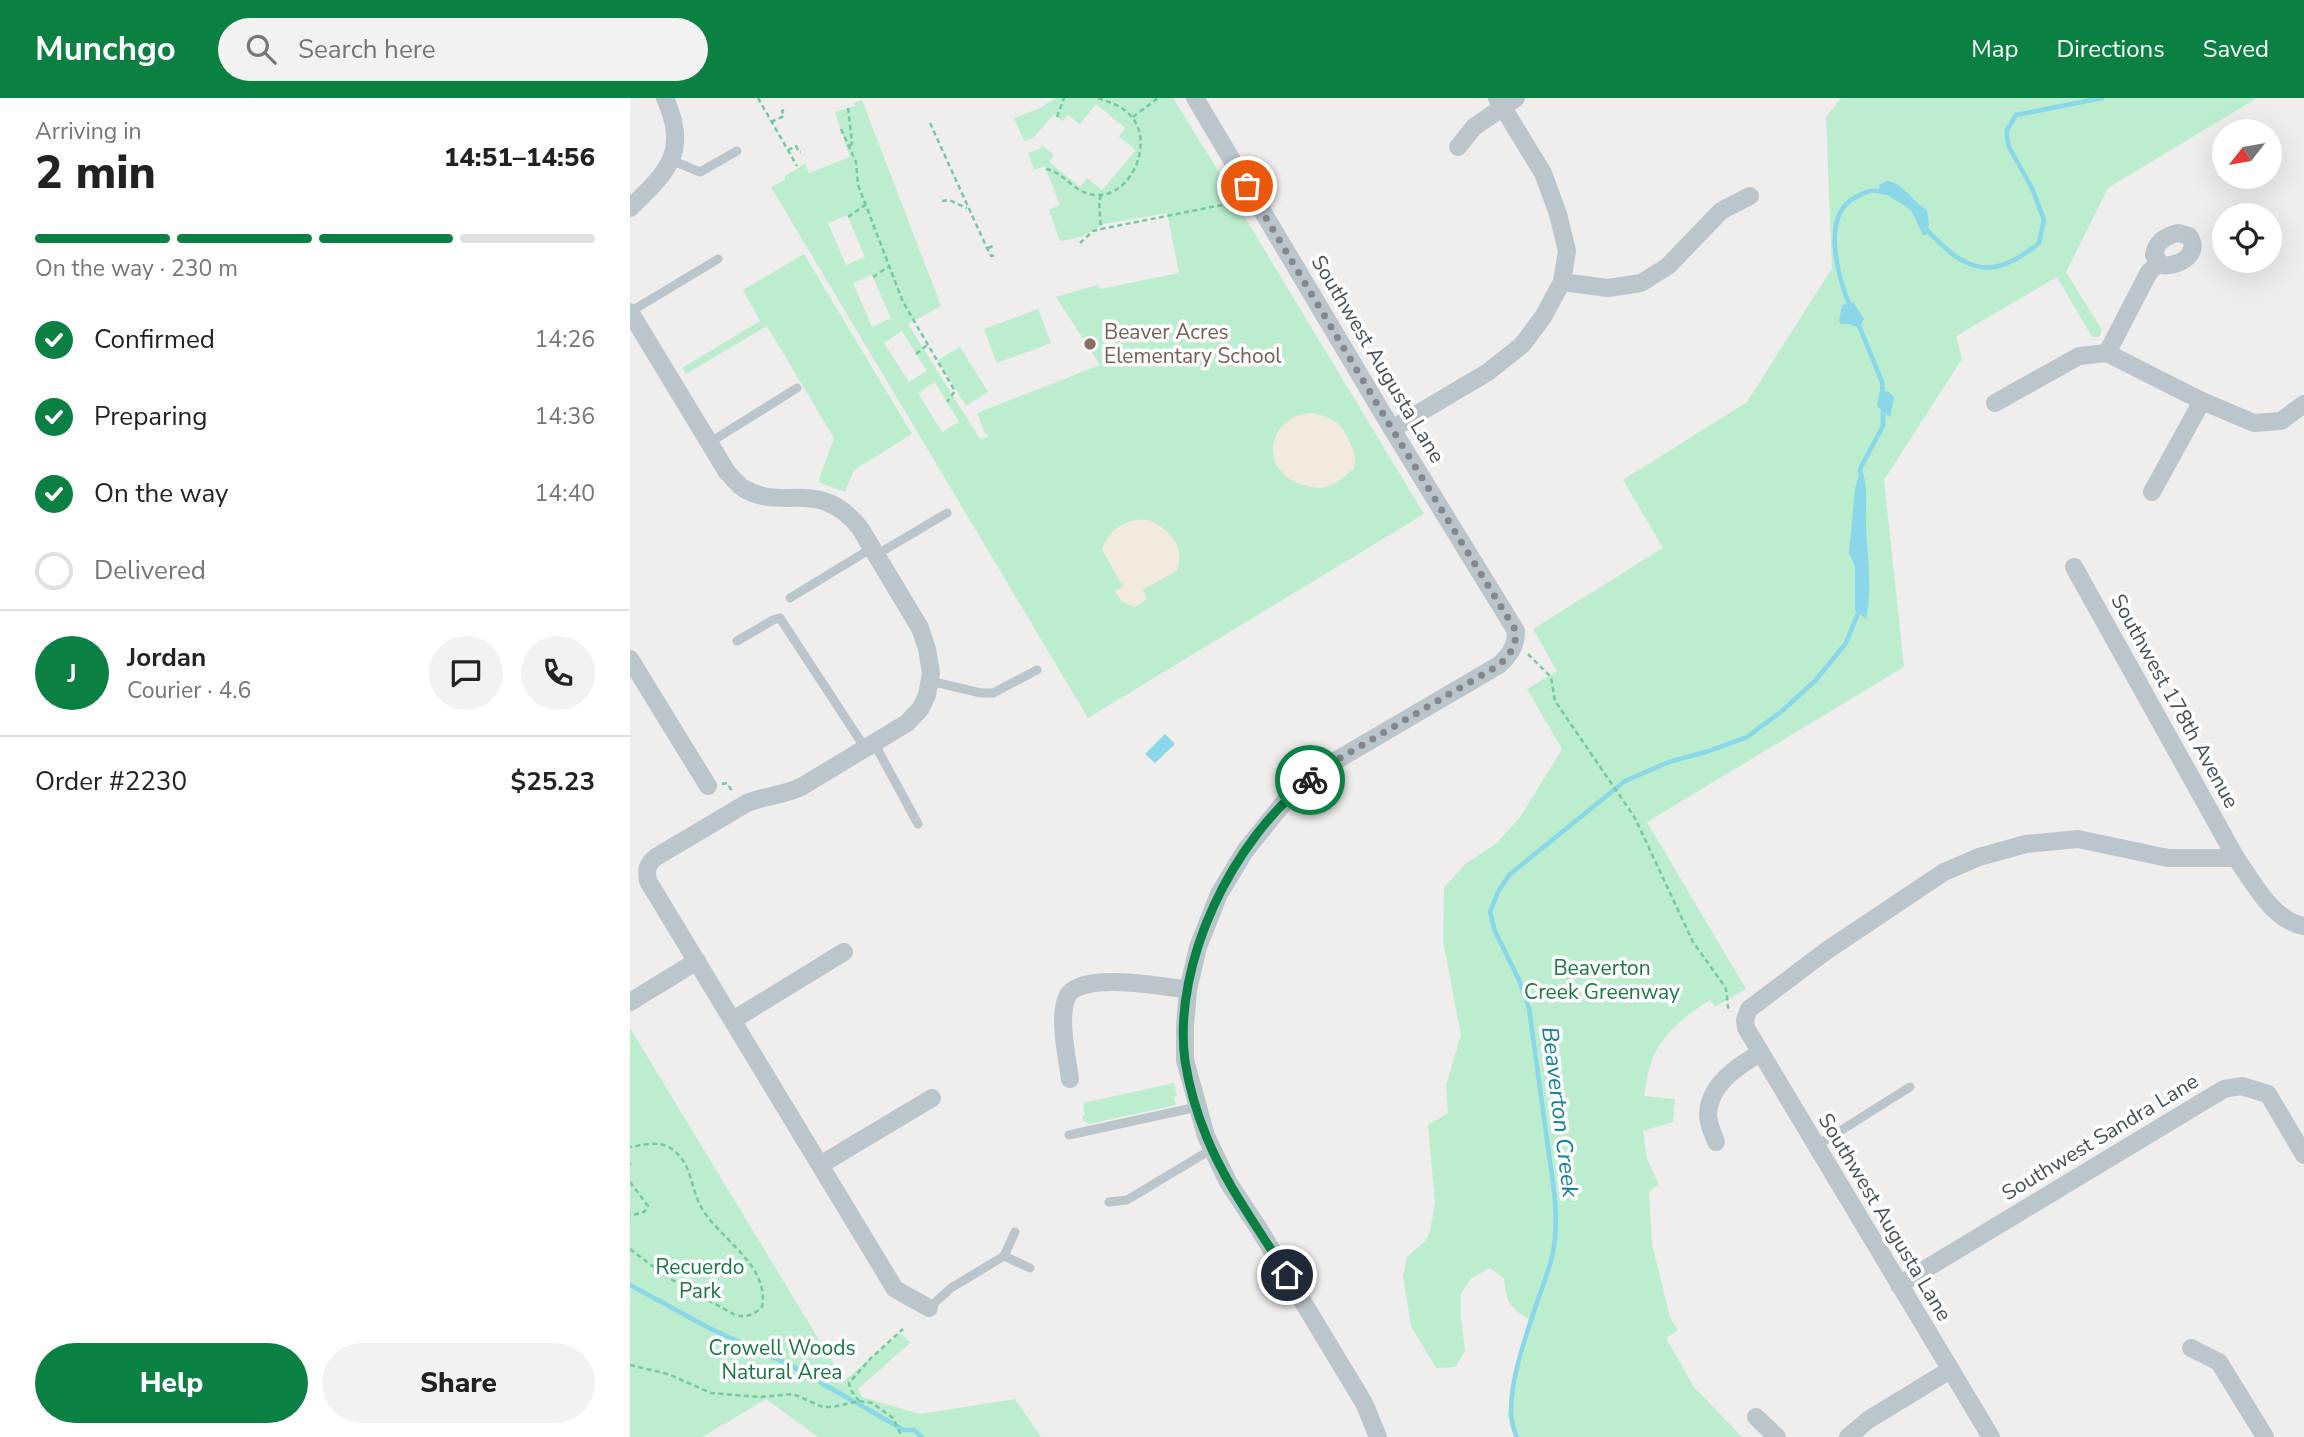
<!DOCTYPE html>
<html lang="en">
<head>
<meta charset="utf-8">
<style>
	:root { --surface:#fff; --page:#f2f2f2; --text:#222; --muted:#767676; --line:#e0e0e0; --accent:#0b8043 }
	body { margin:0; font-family:"Nunito Sans",sans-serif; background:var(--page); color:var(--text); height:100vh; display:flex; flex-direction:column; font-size:26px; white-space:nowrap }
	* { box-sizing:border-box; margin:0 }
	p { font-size:23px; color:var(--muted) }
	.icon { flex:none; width:38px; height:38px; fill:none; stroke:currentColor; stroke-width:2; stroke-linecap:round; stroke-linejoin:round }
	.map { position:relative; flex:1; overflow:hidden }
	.details { display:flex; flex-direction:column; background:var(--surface); width:630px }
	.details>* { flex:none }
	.needle { width:46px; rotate:239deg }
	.tools { position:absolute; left:1582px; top:21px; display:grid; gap:14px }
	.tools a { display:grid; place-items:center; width:70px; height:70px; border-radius:50%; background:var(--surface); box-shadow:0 7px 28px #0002; font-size:35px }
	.pin { position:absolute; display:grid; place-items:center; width:60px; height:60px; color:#fff; margin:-30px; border:4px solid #fff; border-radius:50%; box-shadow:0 2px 7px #0007 }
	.courier { position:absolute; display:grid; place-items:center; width:70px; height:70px; margin:-35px; border:5px solid #0b8043; border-radius:50%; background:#fff; color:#222; box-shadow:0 2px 9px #0007 }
	.headline em { font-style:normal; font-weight:800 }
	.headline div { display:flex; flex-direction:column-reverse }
	.headline { display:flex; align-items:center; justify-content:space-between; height:119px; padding:0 35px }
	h1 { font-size:46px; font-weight:800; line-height:52px }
	.bar { display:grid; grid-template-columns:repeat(4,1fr); gap:10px 7px; align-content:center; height:84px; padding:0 35px }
	.bar i { height:9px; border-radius:5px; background:var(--line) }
	.bar .current { background:var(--accent) }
	.bar p { grid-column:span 4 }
	.line { display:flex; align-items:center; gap:18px; padding:0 35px; border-top:2px solid var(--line) }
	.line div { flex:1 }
	.round { display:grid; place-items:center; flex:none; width:74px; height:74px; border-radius:37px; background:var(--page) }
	ol { padding:0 35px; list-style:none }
	li { display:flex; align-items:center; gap:21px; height:77px }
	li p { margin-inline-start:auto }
	li .icon { padding:7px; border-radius:50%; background:var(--accent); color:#fff; stroke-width:4 }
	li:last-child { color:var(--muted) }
	li i { width:38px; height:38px; border:4px solid var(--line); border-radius:50% }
	.cta { display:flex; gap:14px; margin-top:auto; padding:14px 35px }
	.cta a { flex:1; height:80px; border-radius:42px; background:var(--accent); color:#fff; font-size:28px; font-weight:800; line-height:80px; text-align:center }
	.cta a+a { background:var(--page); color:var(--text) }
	header { display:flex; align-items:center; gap:42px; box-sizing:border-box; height:98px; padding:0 35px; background:var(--accent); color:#fff }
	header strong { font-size:33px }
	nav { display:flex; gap:38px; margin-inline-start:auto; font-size:24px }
	.search { width:490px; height:63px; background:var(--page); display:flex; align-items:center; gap:18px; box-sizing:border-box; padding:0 24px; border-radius:38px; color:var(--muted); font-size:26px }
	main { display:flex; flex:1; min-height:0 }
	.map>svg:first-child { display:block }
</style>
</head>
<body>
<header>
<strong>Munchgo</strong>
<div class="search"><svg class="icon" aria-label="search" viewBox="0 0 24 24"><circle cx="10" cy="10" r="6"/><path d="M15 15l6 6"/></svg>Search here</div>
<nav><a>Map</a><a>Directions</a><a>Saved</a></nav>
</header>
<main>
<section class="details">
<div class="headline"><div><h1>2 min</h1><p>Arriving in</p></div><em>14:51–14:56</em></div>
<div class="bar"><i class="current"></i><i class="current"></i><i class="current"></i><i></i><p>On the way · 230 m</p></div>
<ol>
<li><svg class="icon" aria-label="check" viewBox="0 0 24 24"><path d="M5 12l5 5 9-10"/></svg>Confirmed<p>14:26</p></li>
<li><svg class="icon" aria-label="check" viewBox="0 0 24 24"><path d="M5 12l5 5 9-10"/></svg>Preparing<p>14:36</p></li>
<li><svg class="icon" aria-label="check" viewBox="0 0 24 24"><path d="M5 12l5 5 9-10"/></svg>On the way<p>14:40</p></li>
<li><i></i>Delivered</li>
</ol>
<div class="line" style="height:126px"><b class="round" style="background:var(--accent);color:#fff">J</b><div><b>Jordan</b><p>Courier · 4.6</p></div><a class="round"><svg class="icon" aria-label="chat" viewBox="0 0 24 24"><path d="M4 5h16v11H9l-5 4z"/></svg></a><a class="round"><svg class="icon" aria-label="phone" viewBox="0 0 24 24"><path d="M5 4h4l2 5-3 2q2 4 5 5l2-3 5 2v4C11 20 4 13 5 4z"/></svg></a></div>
<div class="line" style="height:91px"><div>Order #2230</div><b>$25.23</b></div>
<div class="cta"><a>Help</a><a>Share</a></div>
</section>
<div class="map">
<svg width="1674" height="1339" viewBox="0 0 1674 1339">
	<rect width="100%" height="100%" fill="#f0eded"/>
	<!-- green -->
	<g fill="#bbedce" fill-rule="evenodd">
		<path d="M426,0H543L597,87L602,109L614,118L794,416L458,620L141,89L155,82V78L175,66L179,75L220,59L205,14L225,8L224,5L232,2L311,208L278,226L350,341L359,339L355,335L347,315L470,267L426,199L467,187L470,191L549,175L537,115L474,126L451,139L430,143L419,112L430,107L415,68L404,72L398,55L409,51L412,47L424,57L419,64L450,89L457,80L472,92L506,52L489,39L495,30L466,6L450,26L438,17L432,23L424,16L403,40L394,43L384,20L408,11ZM217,117L235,159L216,167L198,125ZM242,177L261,220L242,229L223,185ZM272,233L297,273L279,284L254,245ZM305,284L329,324L312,334L288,295Z"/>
		<path d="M1211,0H1627L1478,90L1436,174L1472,232L1469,239H1462L1427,179L1326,238L1332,261L1254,382L1274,569L1017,724L1116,891L1085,909L1080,902C1057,916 1029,938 1021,965C1017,976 1016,987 1014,998L1045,1001L1043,1024L1013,1033L1017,1061L1029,1087L1019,1093L1022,1146L1040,1220L1048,1232L1036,1240L1064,1289L1112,1339H887L877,1318L899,1221C879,1210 876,1202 874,1180L860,1170L841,1180L831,1196V1220L835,1253L825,1269L806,1270L781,1228L773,1178L777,1159L795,1143L800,1133L805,1105L798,1027L818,1015L816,987L831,937L813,843L814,790L835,766L867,745L891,718L932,651L897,591L927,573L903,531L1033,450L993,382L1117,304L1202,170L1196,19Z"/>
		<path d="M174,156L282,336L224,372L215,394L188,384L204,340L137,228L56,276L52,270L130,223L113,192Z"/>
		<path d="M408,211L421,245L367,265L354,231Z"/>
		<path d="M330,249L358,294L336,308L308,262Z"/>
		<path d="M0,930L214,1283L270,1235L281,1244L228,1291L232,1299L290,1316L385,1301L411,1339H188L136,1301L72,1339H0Z"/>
		<path d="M544,985L547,998L544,999L546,1007L459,1026L453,1022L452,1018L455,1017L453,1005Z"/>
	</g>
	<!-- sand -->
	<g fill="#f1eadd">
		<path d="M682,315C708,321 714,329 722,349C725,358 726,360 724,371C714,377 711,384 699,388C692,391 684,390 677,388C629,378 633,318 682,315Z"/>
		<path d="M518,422C540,430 556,450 547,473L513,491L517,501L505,509L492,504L485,493L493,489L472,451C480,430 496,420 518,422Z"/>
	</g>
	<!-- water -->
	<g fill="#89d7e9">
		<path d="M1257,83C1274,85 1282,104 1297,112L1299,127L1296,137H1293L1281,112L1250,92L1249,87Z"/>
		<path d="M1223,204L1234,221L1229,230L1220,226H1211L1209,223L1212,207Z"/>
		<path d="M1250,292L1259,294L1264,299L1260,319L1247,308Z"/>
		<path d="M1231,369C1239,389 1235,407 1236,428C1237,459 1243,490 1236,521L1225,512V468L1219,455L1225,391Z"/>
		<path d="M535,636L545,646L525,665L515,656Z"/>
	</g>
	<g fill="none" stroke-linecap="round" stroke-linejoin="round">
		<!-- stream -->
		<g stroke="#89d7e9" stroke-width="4.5">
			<path d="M1295,130C1335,173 1360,185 1409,145L1414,122L1402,90L1379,49L1377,40V32L1386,17L1472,0"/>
			<path d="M1221,211C1209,182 1189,117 1226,99C1240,92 1241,91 1257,95"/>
			<path d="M1228,225L1252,284L1253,299"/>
			<path d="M1230,374L1231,369L1253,328V308"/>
			<path d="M0,1187L79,1230L160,1267L274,1332H284L292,1339"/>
			<path d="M887,1339C865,1299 911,1202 922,1159C931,1122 922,1080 917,1042C911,998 905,954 899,910L889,882L865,833L860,814L868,794L879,777L995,683L1039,664L1079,653L1117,639L1152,613L1185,583L1216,545L1230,510"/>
		</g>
		<!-- path -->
		<g stroke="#74ca9e" stroke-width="2.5" stroke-dasharray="5 3.5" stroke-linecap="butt">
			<path d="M128,0L167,68"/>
			<path d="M218,10L222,44L220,49"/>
			<path d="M427,19L434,0"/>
			<path d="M503,19L528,0"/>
			<path d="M141,24L154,18L152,13L154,12"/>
			<path d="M300,25L356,148L361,158L366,157"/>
			<path d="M211,31L226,64L228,87L273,204L325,293L317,304"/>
			<path d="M158,52L166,48L169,54H171"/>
			<path d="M416,71C437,75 443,97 468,97C503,97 524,43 501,18C492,8 480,4 468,0"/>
			<path d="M471,97L469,103L471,131L607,104"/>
			<path d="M312,103L319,102L337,110"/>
			<path d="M218,119L235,107"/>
			<path d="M450,145L463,133L471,131"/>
			<path d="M358,150L365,147"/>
			<path d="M243,179L258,169"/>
			<path d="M286,256L297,247"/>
			<path d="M898,556L921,579L925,603L1005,720L1063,844L1095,889C1099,897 1095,906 1100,913"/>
			<path d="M92,686L97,685L102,693"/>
			<path d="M0,1065V1067"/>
			<path d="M0,1084L18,1108L14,1114L0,1118"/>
			<path d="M0,1151L37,1179L105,1217C116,1220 124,1217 132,1209C140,1166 88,1141 70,1107C60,1087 62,1066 42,1051C29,1042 15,1047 0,1049"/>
			<path d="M0,1267L38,1276L81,1295L130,1299L163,1296L193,1309H203L229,1303L242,1305L263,1320L272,1339"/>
			<path d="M229,1303L220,1291L219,1285L241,1260L273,1231"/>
		</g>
		<!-- service -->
		<g stroke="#bbc5cc" stroke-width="9">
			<path d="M41,62L70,74L107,53"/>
			<path d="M0,214L88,161"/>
			<path d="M79,345L167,290"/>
			<path d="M246,457L317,415"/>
			<path d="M160,500L242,450"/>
			<path d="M107,543L143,522L150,520L235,650"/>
			<path d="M300,583L351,595H363L407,572"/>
			<path d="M244,645L288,726"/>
			<path d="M439,1037L567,1009"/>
			<path d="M1186,1048L1280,989"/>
			<path d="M479,1104L497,1102L582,1051"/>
			<path d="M374,1158L385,1134"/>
			<path d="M299,1210L321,1190L374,1158L400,1170"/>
		</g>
		<!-- minor -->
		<g stroke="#bbc5cc" stroke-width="18">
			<path d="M565,0L762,331L886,533C886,548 880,557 869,567L700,666L660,697L615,753L589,796L568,849L558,892L555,928V962L576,1038L598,1084L629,1131L734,1305L748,1339"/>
			<path d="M828,49L844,29L886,0"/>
			<path d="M0,110C38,73 59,55 35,0"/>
			<path d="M1548,135L1559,138C1572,156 1547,170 1531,167L1524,157C1526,144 1535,138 1548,135Z"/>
			<path d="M932,184L978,190L1011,185L1038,168L1091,113L1120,98"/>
			<path d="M0,214L97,374C102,379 107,386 113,390C153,415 189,378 230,430L290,530L297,551L301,575L297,597L291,610L277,625L171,689C154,697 135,698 117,705L26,759C17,766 16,772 18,783L265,1191L299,1210"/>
			<path d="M1477,255L1519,174L1529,165"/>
			<path d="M1572,303L1624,325L1651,323L1674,306"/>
			<path d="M1365,305L1449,258L1477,255L1572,303L1522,394"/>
			<path d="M762,331L858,274L892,247L913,219L932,184L937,153L928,116L913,75L867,0"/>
			<path d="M1444,469L1606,760"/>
			<path d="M0,561L78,688"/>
			<path d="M0,904L67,863"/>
			<path d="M103,922L214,854"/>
			<path d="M440,981C437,959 428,920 437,899C448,873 534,888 558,892"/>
			<path d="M1086,1044C1083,1036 1078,1025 1078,1017C1079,986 1107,969 1130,955"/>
			<path d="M190,1067L302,1000"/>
			<path d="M1269,1187L1594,991L1611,988L1638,996L1674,1057"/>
			<path d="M1561,1250L1589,1264L1635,1339"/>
			<path d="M1126,1319L1147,1339"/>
			<path d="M1218,1339L1238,1322L1320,1272"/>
			<path d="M1361,1339L1116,930L1115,922L1119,911L1196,853L1314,774L1349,759L1396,746L1448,741L1538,760H1606C1623,784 1643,823 1674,828"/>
		</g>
	</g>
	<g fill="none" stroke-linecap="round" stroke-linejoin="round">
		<!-- done -->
		<path stroke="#82888d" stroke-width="7" stroke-dasharray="0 12.6" d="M617,88L762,331L886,533C886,548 880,557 869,567L700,666L680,682"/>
		<!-- route -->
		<path stroke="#0b8043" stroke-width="9" d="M657,1177C630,1132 597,1089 577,1040C567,1016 559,988 555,963C542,865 603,741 680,682"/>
	</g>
	<!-- markers -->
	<circle fill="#8d6e63" stroke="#fff" stroke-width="2.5" cx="460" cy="246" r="7"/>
	<g text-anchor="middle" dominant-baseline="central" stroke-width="7" stroke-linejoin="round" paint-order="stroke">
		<!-- education labels -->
		<g font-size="21" fill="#785e54" stroke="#fff" text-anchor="start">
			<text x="474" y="234">Beaver Acres<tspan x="474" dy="24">Elementary School</tspan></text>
		</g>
		<!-- street labels -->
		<g font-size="21" fill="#46515a" stroke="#fff">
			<text transform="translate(748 261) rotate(59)">Southwest Augusta Lane</text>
			<text transform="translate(1545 603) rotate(61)">Southwest 178th Avenue</text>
			<text transform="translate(1470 1039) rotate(-31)">Southwest Sandra Lane</text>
			<text transform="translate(1255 1119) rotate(59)">Southwest Augusta Lane</text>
		</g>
		<!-- park labels -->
		<g font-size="21" fill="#197847" stroke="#fff">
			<text x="972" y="870">Beaverton<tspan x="972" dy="24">Creek Greenway</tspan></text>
			<text x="70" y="1169">Recuerdo<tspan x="70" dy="24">Park</tspan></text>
			<text x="152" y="1250">Crowell Woods<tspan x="152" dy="24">Natural Area</tspan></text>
		</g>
		<!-- water labels -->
		<g font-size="23" font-style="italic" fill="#10819c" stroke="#fff">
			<text transform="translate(930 1014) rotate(83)">Beaverton Creek</text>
		</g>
	</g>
</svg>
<div class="tools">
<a><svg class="needle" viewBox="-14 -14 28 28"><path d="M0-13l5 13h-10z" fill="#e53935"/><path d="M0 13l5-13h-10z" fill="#767676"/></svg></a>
<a><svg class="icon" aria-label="locate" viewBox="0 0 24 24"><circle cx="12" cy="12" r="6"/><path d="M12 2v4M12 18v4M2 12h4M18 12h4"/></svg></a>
</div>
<div class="pin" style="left:617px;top:88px;background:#ea580c"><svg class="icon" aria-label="bag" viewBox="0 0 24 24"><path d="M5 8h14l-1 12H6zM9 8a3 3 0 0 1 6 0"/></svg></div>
<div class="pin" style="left:657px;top:1177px;background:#1f2937"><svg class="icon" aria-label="home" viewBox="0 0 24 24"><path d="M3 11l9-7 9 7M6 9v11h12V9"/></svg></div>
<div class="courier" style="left:680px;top:682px"><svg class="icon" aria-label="bike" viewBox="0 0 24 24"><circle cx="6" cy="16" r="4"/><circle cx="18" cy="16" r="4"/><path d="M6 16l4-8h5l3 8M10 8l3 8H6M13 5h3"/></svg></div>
</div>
</main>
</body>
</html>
